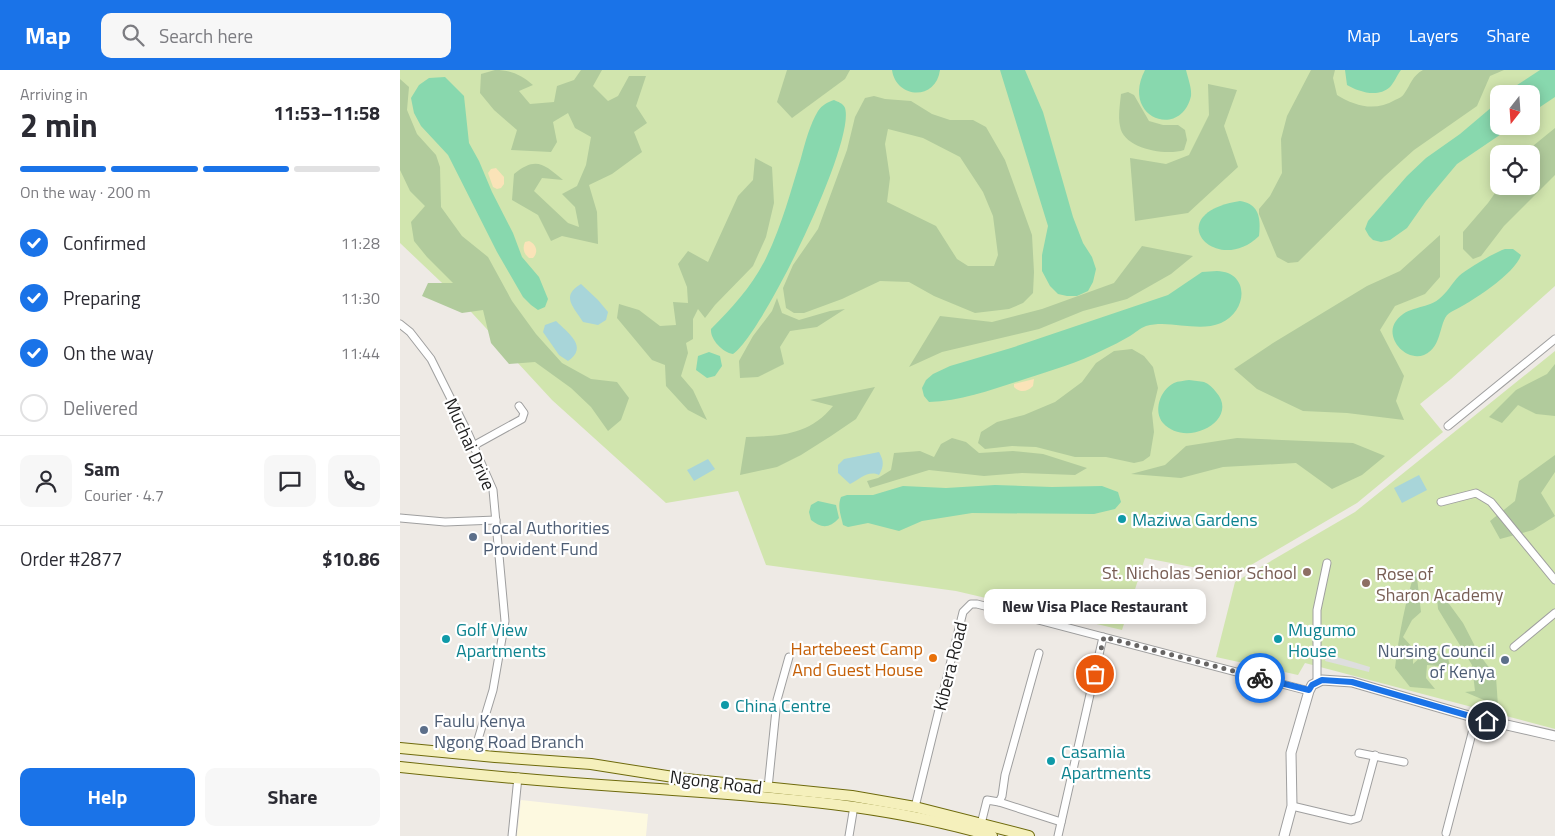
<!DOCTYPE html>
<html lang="en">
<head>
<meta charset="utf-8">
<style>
	:root { --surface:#fff; --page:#f7f7f7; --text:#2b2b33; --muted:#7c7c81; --line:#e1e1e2; --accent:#1a73e8 }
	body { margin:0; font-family:"Titillium Web",sans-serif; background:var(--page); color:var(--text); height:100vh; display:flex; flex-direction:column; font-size:19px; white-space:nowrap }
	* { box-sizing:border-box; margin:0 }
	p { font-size:16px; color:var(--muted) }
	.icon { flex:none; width:28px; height:28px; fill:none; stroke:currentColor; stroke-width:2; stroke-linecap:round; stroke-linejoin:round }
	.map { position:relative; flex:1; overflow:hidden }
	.drawer { display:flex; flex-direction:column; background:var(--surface); width:400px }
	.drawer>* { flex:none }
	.needle { width:32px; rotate:197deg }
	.fabs { position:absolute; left:1090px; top:15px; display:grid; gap:10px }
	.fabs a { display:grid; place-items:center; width:50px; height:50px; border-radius:10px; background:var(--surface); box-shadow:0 2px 12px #0003; font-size:25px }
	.pin { position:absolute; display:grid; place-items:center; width:42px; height:42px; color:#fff; margin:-21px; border:2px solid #fff; border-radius:50%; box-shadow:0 1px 5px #0007 }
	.courier { position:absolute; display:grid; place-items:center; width:50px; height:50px; margin:-25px; border:4px solid #1a73e8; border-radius:50%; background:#fff; color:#222; box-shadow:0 1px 6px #0007 }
	.bubble { position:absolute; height:35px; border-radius:10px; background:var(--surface); box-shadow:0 2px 12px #0003; font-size:16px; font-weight:700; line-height:35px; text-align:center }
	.headline em { font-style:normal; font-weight:700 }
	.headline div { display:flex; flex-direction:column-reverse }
	.headline { display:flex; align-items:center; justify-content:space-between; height:85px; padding:0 20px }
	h1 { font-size:32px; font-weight:700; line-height:38px }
	.bar { display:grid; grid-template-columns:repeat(4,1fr); gap:8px 5px; align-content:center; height:60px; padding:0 20px }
	.bar i { height:6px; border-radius:4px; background:var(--line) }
	.bar .selected { background:var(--accent) }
	.bar p { grid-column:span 4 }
	.line { display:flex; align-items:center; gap:12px; padding:0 20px; border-top:1px solid var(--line) }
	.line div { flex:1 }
	.round { display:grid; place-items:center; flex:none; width:52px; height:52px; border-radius:10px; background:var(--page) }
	ol { padding:0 20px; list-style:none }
	li { display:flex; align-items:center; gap:15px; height:55px }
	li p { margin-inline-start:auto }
	li .icon { padding:5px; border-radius:50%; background:var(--accent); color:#fff; stroke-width:4 }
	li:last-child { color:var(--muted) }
	li i { width:28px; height:28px; border:2px solid var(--line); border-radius:50% }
	.primary-button { display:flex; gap:10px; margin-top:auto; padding:10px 20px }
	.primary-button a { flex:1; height:58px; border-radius:10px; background:var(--accent); color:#fff; font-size:20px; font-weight:700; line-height:58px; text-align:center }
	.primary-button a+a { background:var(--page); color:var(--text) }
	header { display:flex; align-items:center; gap:30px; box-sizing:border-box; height:70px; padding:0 25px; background:var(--accent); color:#fff }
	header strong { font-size:24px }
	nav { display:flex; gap:28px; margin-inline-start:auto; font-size:18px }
	.search { width:350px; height:45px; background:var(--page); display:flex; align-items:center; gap:12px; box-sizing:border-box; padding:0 18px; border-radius:10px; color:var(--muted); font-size:19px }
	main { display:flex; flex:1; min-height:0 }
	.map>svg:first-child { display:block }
</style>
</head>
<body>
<header>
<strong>Map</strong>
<div class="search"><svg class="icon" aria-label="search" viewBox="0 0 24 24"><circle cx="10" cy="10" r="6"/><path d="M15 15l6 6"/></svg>Search here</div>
<nav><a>Map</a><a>Layers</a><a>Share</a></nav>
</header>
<main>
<section class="drawer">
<div class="headline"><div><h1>2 min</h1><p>Arriving in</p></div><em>11:53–11:58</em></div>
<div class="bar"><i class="selected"></i><i class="selected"></i><i class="selected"></i><i></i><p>On the way · 200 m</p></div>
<ol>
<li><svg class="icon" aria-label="check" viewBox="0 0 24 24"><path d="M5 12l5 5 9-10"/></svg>Confirmed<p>11:28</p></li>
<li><svg class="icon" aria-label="check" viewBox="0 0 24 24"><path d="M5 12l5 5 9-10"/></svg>Preparing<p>11:30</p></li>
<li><svg class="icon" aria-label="check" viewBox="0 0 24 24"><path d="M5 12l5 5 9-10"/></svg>On the way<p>11:44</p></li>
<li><i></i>Delivered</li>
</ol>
<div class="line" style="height:90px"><a class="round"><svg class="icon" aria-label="person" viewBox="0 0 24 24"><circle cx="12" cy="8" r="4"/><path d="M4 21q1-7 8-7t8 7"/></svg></a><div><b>Sam</b><p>Courier · 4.7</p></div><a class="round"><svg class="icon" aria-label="chat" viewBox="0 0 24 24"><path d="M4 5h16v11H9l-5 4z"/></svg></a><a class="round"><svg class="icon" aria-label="phone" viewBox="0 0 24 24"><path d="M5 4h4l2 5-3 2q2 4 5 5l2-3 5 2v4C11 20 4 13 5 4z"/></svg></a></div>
<div class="line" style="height:65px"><div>Order #2877</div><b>$10.86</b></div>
<div class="primary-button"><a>Help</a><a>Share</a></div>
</section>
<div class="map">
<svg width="1155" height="766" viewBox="0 0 1155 766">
	<rect width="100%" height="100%" fill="#eeeae5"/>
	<!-- education -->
	<path fill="#fdf9e0" d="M121,730L248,744L246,766H117Z"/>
	<!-- grass -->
	<g fill="#d1e5ae" fill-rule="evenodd">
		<path d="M0,0H1155V216L1051,309L1020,334L1043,362L957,433L834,505L745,488L722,560L556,521L366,495L338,421L266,433L152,330L61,231L0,173ZM1099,24H1131V56H1099ZM1099,84H1131V116H1099Z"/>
		<path d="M1155,281V659L905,593L898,605L816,587L835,512L955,442Z"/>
	</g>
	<!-- forest -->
	<g fill="#b1cb9c" fill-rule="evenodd">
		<path d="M95,0C111,0 121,5 133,15L119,21L130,34L154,32L157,16L174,10L181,0H202L193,16L208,31L218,26L229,6H246L236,36L247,53L234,62L242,82L212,104L189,115L197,142L198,174L162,166L151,171L138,145L112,130L114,104C136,86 144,94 163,110L142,108L134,121L168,153L179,157L175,137L162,124L177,116L186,95L191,67L175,58L168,43L153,52L157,72L151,82L111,80L117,60L94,40L80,23L81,4Z"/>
		<path d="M387,0H450L445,9L392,48L377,32Z"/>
		<path d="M911,0H935L933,8L937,25C955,36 975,42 995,30C999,28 1002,27 1004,24C1011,14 1012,6 1023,0H1104L1090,6L1077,36L1014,80L985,106L898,192L888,193L877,187L859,144V139L870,126L882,103L881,69L887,46Z"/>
		<path d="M0,9L9,17L7,40L17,64L36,85L40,97L41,137L62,166L88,187L112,231L136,264L162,293L191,309L217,312L229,328L221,350L208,361L191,337L171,318L135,292L109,294L91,273L83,240L62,243L22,226L28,213H53L27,187L14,171L11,152L25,136L10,121L0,100Z"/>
		<path d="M808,14L837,20L824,56L838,97L788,143L735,151L730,88L766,94L789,85L809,45Z"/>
		<path d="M728,22L734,25L749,51L763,55H778L785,60L787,70L784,80C766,86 723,79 720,56C718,46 720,34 721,24Z"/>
		<path d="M474,26L485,29L511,31L532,44L550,50H573L586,57L605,90L632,165L634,202L633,223L623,233L609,239L575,243L534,226L509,212L480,211L442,229L404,243H394L386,238L383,218L393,195L418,159L447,80L455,47L465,28ZM488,59L523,68L560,87L583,122L593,146L598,185L594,196H568L557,189L536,156L487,132L490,108L485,74Z"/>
		<path d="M1155,58V105L1104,156L1081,186L1073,189L1063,179V162L1088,133L1100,116H1131V84H1123Z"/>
		<path d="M355,88L372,97L374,133L366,167L353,196L315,235L305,248L298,239L293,249V269L286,273L288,283L281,306L293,320L307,350L288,340L266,316L265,295L252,290L217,248L219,234L239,240L260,256L276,255L273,232L288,233L287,217L278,194L288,181L308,192L338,126L353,110Z"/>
		<path d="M1040,165V207L1025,224L995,236L980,260L1004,306L996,331L1004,350L947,343L903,341L857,319L834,299L873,273L967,216L1000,201Z"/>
		<path d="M742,176L793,186L771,204L727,229L683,241L639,259L542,282L509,297L540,246L592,252L642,239L714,213Z"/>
		<path d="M377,228L382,243L399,250L430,241L445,239L417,257L390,261L380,277L384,294L358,307L340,308L339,291L353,266L372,241Z"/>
		<path d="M732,279L744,286L753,297L758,318L752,343L754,362L750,386L743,391L734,393L706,387H675L636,377L612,376L585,379L578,373L581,362L597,352L624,345L655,332L682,312L696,293L714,281Z"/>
		<path d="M1155,294V346L1136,344L1118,335L1102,353L1089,347L1116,320L1147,304Z"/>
		<path d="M475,317L456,349L431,366L401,385L377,397L340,405L346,367C381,366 410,365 433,336L410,330Z"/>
		<path d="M552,368L566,372L579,383L613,381L643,384L687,398L675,405L622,403L584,406L529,400L470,418L467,411L478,408L491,400L494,383L520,381L534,387L541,374Z"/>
		<path d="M837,368L953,373L985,386L962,405L932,419L896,393L823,397L781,408L731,404L765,395L786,376Z"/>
		<path d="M1155,385V402L1141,423L1155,446L1133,460L1100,469L1090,451L1115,431L1119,411Z"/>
		<path d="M1016,499L1021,542L1012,550L1003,567L1013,578V594L1023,585L1047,583L1050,597L1027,595L1026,608L1035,619L1010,617L995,598C999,565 1005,531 1016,499Z"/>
		<path d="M1036,516L1063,553L1079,584L1096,607L1098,636L1065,622L1075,621L1072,595L1038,539Z"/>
	</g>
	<!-- sand -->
	<g fill="#fae3b8">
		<path d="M96,98L104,107V114L101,118L97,119L93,117L88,103L91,99Z"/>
		<path d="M129,171C136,174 139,182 133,188H129C124,184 122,178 125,172Z"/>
		<path d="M634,309L633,316C627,322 620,323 614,317V314Z"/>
	</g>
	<!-- pitch -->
	<g fill="#88d8ae">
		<path d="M492,0H540C536,31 496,29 492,0Z"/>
		<path d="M600,0H625L643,42L673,147L683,173L692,187L696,199L693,212L688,221L677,226H667L658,224L650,216L642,201V185L648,156Z"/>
		<path d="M745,0H786C788,8 792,19 791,26C781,70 720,48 745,0Z"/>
		<path d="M945,0H1001C997,5 994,13 990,17C978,28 959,22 947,15Z"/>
		<path d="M1140,0H1155V27L1131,43V24H1106L1114,17Z"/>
		<path d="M45,7L64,26L69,73L79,91L92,122L113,163L122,187L139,207L148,229L145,237L138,240L131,235L123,227L97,182L48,85L21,56L14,43L11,28L19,15L29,8Z"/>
		<path d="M434,30C438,32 443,33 445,38C456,72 362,265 333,284C322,282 310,269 311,259C333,237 354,214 367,186C382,155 391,120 401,88C405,73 410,54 418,41C422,35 428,32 434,30Z"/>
		<path d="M1099,31V56H1113L1057,94L1026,131L1007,158L990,170L981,172L973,170L969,166L965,159L968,151L1007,106L1026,88L1060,64Z"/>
		<path d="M840,131C859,134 861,148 859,166C816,208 758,144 840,131Z"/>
		<path d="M1105,179H1113L1121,185C1115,204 1070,233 1051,242C1038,248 1044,277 1024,285C1005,292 984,267 996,251C1008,235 1025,240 1039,229C1047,223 1052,213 1059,206C1067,199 1095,182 1105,179Z"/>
		<path d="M817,201C850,202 848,241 821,253C797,263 770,249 746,256C740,258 735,263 730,266C721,271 712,276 703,280C678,293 652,300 625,309C594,319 562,331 529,332L524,326L522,318L526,310L533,304L550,296L611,278L768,225L802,202Z"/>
		<path d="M309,282L320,286L322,296L315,306L307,308L296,300L298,286Z"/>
		<path d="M789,310C794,311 800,311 804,312C809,314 813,318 816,322C841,350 786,379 763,353C753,341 760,320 774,313C778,311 784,311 789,310Z"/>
		<path d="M595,415L652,417L702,416L718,422L721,432L715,439L694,444L572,443L522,451L499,461L468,453L448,457L443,455C441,445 437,437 441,427L447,425H473L503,416L546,418Z"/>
		<path d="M418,431L436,435L439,448C429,459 421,458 411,450L409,442L411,435Z"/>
	</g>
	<!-- parking -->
	<path fill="#dedede" d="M927,584L970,597L969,602L925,591Z"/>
	<!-- water -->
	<g fill="#a8d5d9">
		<path d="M181,214L198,230L208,242L206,250L198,255L183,252C174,237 160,226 181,214Z"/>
		<path d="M156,251C168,263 189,277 168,291L159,285L143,262L145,255Z"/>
		<path d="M479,382C484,391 484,396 479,405C468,400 460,409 450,414L438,403V395L444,389Z"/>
		<path d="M308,389L315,399L294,411L287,400Z"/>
		<path d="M1019,405L1027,420L1002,433L994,418Z"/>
	</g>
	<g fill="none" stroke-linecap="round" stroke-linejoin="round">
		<!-- minor casing -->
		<g stroke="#9f9f9f" stroke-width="9">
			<g id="minor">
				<path d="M0,254L10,262L31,289L67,361L93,420L105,551L93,620L73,686"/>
				<path d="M1048,356L1155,269"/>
				<path d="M73,376L122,349L124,343L119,336"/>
				<path d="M1041,432L1076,423L1091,432L1155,510"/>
				<path d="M0,448L45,452L96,450"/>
				<path d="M1114,577L1155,543"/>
				<path d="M917,612V540L927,493"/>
				<path d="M959,683L1004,692"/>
				<path d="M368,718L377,630L389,587"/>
				<path d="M599,732L661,752"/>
				<path d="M892,736L951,750L958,748L975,685"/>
				<path d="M515,737L563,542L571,534H577L909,621"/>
				<path d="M581,754L587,730L599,732L602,726L605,705L639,583"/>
				<path d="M1046,763L1076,648"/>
				<path d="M112,766L118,707"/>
				<path d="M449,766L454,736"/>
				<path d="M658,766L703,567"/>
			</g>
		</g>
		<!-- tertiary casing -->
		<g stroke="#9f9f9f" stroke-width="11">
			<path id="tertiary" d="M884,766L892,736L891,683L909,621L912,615L922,610L952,612L1076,648L1155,666"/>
		</g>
		<!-- secondary casing -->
		<g stroke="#6e6a0c" stroke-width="12">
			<g id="secondary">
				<path d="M0,678L95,687L191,694L286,709L452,726L515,737L629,766"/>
				<path d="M0,697C76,705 153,712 230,717C352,726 474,731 592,766"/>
			</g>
		</g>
		<!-- minor -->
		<use href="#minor" stroke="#fff" stroke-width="7"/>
		<!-- tertiary -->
		<use href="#tertiary" stroke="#fff" stroke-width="9"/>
		<!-- secondary -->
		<use href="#secondary" stroke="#f5f0bc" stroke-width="10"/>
	</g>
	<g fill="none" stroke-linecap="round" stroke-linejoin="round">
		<!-- done -->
		<path stroke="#676564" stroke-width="5" stroke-dasharray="0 9" d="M695,604L704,567L860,608"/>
		<!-- route -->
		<path stroke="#1a73e8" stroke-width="6" d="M860,608L909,620L912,615L922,610L952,612L1087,651"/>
	</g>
	<!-- markers -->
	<g fill="#0f9aa8" stroke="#fff" stroke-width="2">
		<circle cx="722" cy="449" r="5"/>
		<circle cx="46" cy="569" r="5"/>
		<circle cx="878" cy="569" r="5"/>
		<circle cx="325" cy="635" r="5"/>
		<circle cx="651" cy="691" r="5"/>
	</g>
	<g fill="#5c6f8a" stroke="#fff" stroke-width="2">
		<circle cx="73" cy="467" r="5"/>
		<circle cx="1105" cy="590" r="5"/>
		<circle cx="24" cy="660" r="5"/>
	</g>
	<g fill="#8d6e63" stroke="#fff" stroke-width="2">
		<circle cx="907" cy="502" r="5"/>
		<circle cx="966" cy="513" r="5"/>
	</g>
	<circle fill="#e8710a" stroke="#fff" stroke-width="2" cx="533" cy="588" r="5"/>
	<g text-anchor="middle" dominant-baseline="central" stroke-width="4.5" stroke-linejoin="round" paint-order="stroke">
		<!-- street labels -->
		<g font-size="18" fill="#1e1e1e" stroke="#fff">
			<text transform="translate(70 374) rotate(66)">Muchai Drive</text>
			<text transform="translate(550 596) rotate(-76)">Kibera Road</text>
			<text transform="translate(316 712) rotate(7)">Ngong Road</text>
		</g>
		<!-- culture labels -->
		<g font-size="18" fill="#0d838f" stroke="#fff" text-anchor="start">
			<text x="732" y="449">Maziwa Gardens</text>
			<text x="56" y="559">Golf View<tspan x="56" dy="21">Apartments</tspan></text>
			<text x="888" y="559">Mugumo<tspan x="888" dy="21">House</tspan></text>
			<text x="335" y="635">China Centre</text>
			<text x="661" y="681">Casamia<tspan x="661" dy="21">Apartments</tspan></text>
		</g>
		<!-- service labels -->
		<g font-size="18" fill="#4e5e75" stroke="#fff" text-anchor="start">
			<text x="83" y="457">Local Authorities<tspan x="83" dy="21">Provident Fund</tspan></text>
			<text x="1095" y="580" text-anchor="end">Nursing Council<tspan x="1095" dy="21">of Kenya</tspan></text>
			<text x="34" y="650">Faulu Kenya<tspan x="34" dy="21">Ngong Road Branch</tspan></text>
		</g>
		<!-- education labels -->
		<g font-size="18" fill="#785e54" stroke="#fff" text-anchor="end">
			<text x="897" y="502">St. Nicholas Senior School</text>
			<text x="976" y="503" text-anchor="start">Rose of<tspan x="976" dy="21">Sharon Academy</tspan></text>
		</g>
		<!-- food labels -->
		<g font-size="18" fill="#c56008" stroke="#fff" text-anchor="end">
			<text x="523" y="578">Hartebeest Camp<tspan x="523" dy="21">And Guest House</tspan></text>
		</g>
	</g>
</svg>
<div class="fabs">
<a><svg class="needle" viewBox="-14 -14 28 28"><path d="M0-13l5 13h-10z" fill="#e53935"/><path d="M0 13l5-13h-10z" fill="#7c7c81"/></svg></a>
<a><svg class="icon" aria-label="locate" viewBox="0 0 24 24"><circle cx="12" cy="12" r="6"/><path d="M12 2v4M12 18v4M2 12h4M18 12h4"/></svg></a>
</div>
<div class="pin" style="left:695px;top:604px;background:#ea580c"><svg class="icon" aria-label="bag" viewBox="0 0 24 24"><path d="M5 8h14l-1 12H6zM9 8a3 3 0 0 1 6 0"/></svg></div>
<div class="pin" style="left:1087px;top:651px;background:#1f2937"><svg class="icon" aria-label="home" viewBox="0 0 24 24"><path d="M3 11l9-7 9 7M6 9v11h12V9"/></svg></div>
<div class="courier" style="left:860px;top:608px"><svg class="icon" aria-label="bike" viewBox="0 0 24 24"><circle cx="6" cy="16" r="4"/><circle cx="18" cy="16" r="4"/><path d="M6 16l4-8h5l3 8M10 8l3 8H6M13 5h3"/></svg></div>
<div class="bubble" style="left:584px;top:519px;width:222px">New Visa Place Restaurant</div>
</div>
</main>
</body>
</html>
